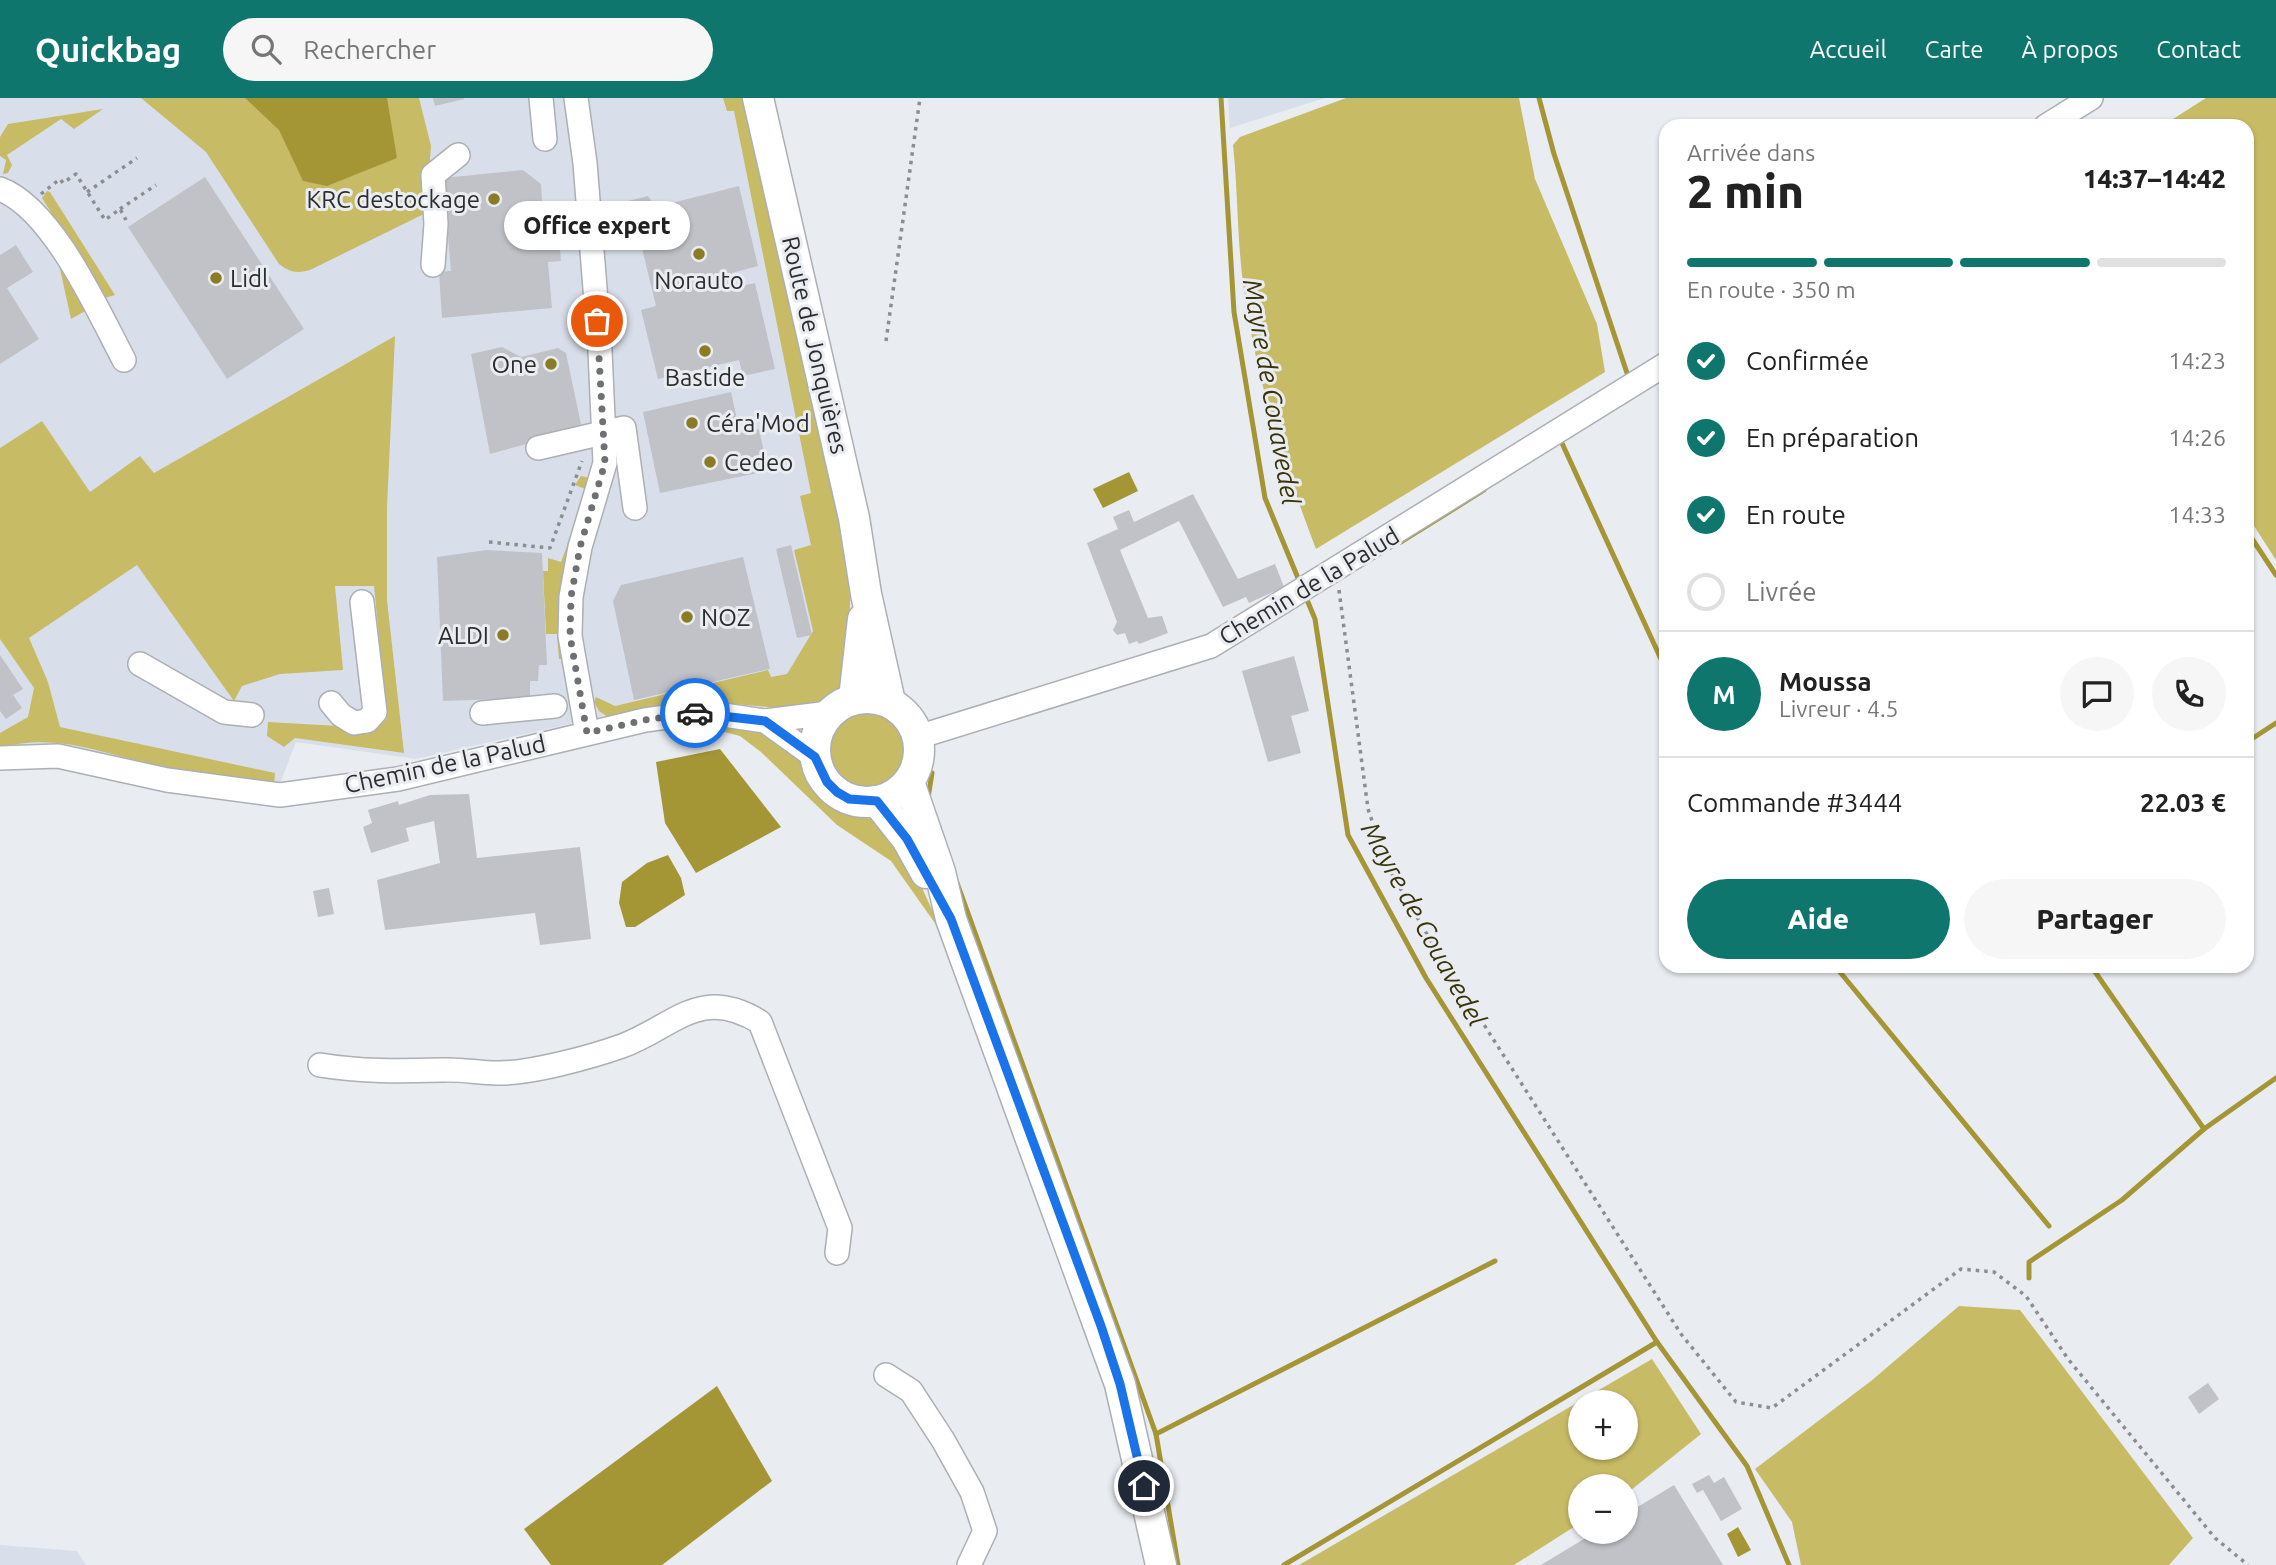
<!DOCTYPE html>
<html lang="fr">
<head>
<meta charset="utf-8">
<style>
	:root { --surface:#fff; --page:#f6f6f6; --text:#222; --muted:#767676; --line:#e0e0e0; --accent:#0f766e }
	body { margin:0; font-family:Ubuntu,sans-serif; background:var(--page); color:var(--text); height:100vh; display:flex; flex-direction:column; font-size:26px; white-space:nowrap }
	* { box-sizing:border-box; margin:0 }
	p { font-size:23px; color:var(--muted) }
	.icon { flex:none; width:38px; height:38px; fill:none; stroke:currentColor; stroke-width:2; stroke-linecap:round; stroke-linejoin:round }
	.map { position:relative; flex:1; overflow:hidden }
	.panel { position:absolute; left:1659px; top:21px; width:595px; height:854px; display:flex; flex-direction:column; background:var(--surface); border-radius:21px; box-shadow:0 2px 5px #0004 }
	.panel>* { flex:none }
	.controls { position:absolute; left:1568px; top:1292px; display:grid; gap:14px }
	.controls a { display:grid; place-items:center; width:70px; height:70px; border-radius:50%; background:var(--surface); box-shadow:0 2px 5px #0004; font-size:35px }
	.pin { position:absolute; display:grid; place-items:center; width:60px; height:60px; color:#fff; margin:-30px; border:4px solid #fff; border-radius:50%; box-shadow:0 2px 7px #0007 }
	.courier { position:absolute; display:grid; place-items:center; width:70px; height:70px; margin:-35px; border:5px solid #1a73e8; border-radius:50%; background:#fff; color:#222; box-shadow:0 2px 9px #0007 }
	.bubble { position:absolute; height:49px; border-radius:24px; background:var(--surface); box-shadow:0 2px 5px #0004; font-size:23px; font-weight:800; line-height:49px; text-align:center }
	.summary em { font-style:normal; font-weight:800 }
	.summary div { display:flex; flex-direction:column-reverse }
	.summary { display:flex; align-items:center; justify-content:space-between; height:119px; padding:0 28px }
	h1 { font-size:46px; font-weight:800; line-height:52px }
	.bar { display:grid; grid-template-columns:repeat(4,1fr); gap:10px 7px; align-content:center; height:84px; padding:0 28px }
	.bar i { height:9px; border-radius:5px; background:var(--line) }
	.bar .selected { background:var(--accent) }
	.bar p { grid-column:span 4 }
	.line { display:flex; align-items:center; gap:18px; padding:0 28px; border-top:2px solid var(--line) }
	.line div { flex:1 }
	.round { display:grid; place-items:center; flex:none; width:74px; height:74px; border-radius:37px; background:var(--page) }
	ol { padding:0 28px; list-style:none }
	li { display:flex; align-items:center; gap:21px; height:77px }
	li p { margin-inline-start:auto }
	li .icon { padding:7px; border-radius:50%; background:var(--accent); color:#fff; stroke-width:4 }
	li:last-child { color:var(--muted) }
	li i { width:38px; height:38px; border:4px solid var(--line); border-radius:50% }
	.button { display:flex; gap:14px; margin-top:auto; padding:14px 28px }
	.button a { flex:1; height:80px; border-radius:42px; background:var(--accent); color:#fff; font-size:28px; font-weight:800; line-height:80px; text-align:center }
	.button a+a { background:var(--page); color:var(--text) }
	header { display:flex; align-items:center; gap:42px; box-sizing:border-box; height:98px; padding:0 35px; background:var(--accent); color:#fff }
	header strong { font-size:33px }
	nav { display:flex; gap:38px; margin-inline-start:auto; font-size:24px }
	.search { width:490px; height:63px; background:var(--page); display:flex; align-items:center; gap:18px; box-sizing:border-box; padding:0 24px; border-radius:38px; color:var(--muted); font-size:26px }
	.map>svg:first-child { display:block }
</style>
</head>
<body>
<header>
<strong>Quickbag</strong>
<div class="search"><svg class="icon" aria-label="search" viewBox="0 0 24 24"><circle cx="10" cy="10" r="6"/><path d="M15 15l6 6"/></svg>Rechercher</div>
<nav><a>Accueil</a><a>Carte</a><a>À propos</a><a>Contact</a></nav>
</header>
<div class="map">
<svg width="2276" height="1467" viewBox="0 0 2276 1467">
	<rect width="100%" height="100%" fill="#e9ecf0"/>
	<!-- built -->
	<g fill="#d9dfea">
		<path d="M0,0H747L849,530L802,597L612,616L416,661L296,644L277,693L0,653Z"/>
		<path d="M1228,0H1325L1230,30Z"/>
		<path d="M0,1447L77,1453L86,1467H0Z"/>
	</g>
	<!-- green -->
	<g fill="#c8bb66" fill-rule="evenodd">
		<path d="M141,0H419L431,48L426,115L310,172C297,176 289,174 279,166L206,54Z"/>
		<path d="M723,0H744L830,361L851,482L847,581C822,628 757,603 716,606C680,608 644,616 608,619L599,613L594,604L596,599L615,608L768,572L771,579L787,576L813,533L794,452L811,447L800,398L811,395L734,13H727Z"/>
		<path d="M1346,0H1519L1535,81L1597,226L1605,274L1316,451C1283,365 1255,277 1243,185C1237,139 1238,93 1233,47L1240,39Z"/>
		<path d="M2206,0H2276V462L2247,417V28H2162Z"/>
		<path d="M103,11L74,31L61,21L7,57L12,67L8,75L3,76L6,62L0,58V39L8,26Z"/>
		<path d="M47,93L50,94L115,197L105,200L42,100Z"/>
		<path d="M58,162L87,212L71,221Z"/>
		<path d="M395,238L387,409V502L404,655L295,640L284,649L267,638L268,624L357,629L373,635L387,620L374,488H335L343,572L280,576L242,588L234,603L137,467L29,540L48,584L60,629L275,675L274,688C232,682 189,674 147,665C94,653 55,635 0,650V635L28,619L34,590L0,541V350L42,323L90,394L140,358L154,375Z"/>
		<path d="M581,378L590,380L564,561H559L557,536H546L543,473H548V460L561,464L588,392L575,387Z"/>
		<circle cx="865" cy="651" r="39"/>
		<path d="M701,628C731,628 783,632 800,662C809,679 812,695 829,707C843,717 859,718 875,722L917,779L944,838L891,763L837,727L761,654L740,638Z"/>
		<path d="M1959,1208L2020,1212L2193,1440L2169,1467H1801L1792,1424L1755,1371L1871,1283Z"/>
		<path d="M1652,1261L1701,1336L1626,1396V1388H1580V1425L1514,1467H1299ZM1580,1304H1626V1349H1580Z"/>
	</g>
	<!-- water -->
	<g fill="#a59635">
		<path d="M245,0H387L397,60L327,88L303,83L279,32Z"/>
		<path d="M1129,374L1138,393L1103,410L1093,391Z"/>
		<path d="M720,651L781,729L696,775L665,725L656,664Z"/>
		<path d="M668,757L681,780L685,797L635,829H626L619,805L622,784L647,765Z"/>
		<path d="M717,1288L772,1383L662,1467H551L524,1431Z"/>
		<path d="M1738,1429L1751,1452L1738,1459L1727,1436Z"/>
	</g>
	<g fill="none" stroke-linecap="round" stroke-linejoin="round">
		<!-- stream -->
		<g stroke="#a59635" stroke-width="5">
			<path d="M1221,0L1234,214L1265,400L1300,485"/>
			<path d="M1539,0L1554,56L1629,281"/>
			<path d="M1561,343L1666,572"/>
			<path d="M2247,433L2276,477"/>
			<path d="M1401,444L1484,392"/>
			<path d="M1305,497L1315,521L1348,737L1426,880L1657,1244L1747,1368L1789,1467"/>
			<path d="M2247,644L2276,625"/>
			<path d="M928,700L932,675"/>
			<path d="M956,782L1156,1336L1178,1467"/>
			<path d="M1835,868L2049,1128"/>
			<path d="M2091,868L2204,1031"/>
			<path d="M2029,1180V1164L2122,1102L2204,1031L2276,980"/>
			<path d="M1156,1336L1495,1163"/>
			<path d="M1284,1467L1657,1244"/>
		</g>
	</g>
	<!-- building -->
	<g fill="#c0c2c7">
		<path d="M433,0H464V1L435,8Z"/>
		<path d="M523,72L541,86L543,116L557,115L561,163L548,164L552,210L442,220L439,174L451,173L443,80Z"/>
		<path d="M205,79L304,231L227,281L128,129Z"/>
		<path d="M739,88L758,168L732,175L737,189L755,185L775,271L743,278L739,262L658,281L641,212L656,208L639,138L632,140L626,136L621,115L628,103L648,98L656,109Z"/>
		<path d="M16,147L33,174L7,190L39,241L0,266V157Z"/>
		<path d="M502,249L521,259L558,250L566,255L582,331L490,356L471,256Z"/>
		<path d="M731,294L740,335L759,331L768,373L660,395L643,314Z"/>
		<path d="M1193,396L1238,481L1275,466L1284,489L1249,505L1246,499L1223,509L1179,423L1120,452L1148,520L1162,518L1168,535L1139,546L1137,543L1129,546L1125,535L1117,537L1113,532L1117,524L1087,445L1118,431L1113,419L1129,412L1134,424Z"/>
		<path d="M791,447L812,537L797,540L776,451Z"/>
		<path d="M486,452L542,455L547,567H539L538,583H530V600L443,603L437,459Z"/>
		<path d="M743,459L770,571L634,602L613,503L621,487Z"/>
		<path d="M0,557L23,591L13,597L22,610L6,621L0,613Z"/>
		<path d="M1294,558L1309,613L1291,618L1301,655L1268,664L1242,573Z"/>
		<path d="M469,696L477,760L580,749L591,841L540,847L535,815L385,832L377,782L440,765L434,723L406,730L409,743L371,755L363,729L372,725L368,712L398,703L399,707L430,697Z"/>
		<path d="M329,790L334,816L318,819L313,793Z"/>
		<path d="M2208,1285L2219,1301L2199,1316L2188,1299Z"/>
		<path d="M1709,1377L1714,1385L1724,1379L1742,1411L1721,1423L1703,1392L1697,1395L1692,1386Z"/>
		<path d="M1674,1387L1723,1467H1541L1597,1433H1626V1416Z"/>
	</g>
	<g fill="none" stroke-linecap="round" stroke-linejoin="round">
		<!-- minor casing -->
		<g stroke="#acafb3" stroke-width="26">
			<g id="minor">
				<path d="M541,0L545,41"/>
				<path d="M576,0L585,65L600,253L605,365L580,449L571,499L570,538L587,635"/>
				<path d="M2046,28L2091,0"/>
				<path d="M0,91C53,111 98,213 124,262"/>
				<path d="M433,167L436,126L433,77L458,57"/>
				<path d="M538,350L624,330L635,410"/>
				<path d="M140,566L224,614L252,617"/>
				<path d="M331,605L341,617L354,625L367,623L375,614L362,504"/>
				<path d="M482,615L555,608"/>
				<path d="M765,623L815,659"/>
				<path d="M918,639L1211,548L1666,266"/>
				<path d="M0,660L58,658L167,682L280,697L398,681L645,622L703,614L765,623L829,615"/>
				<path d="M320,967C362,974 401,973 443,972C461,971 479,975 497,975C529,976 591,959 622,948C675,928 700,887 760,924L840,1130L837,1155"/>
				<path d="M886,1277L911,1293L943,1342L972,1394L985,1433L969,1467"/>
			</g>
		</g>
		<!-- major casing -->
		<g stroke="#acafb3" stroke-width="33">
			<g id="major">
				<path d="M758,0L854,420L866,496L890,604"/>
				<circle cx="867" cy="652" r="52"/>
				<path d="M854,601L863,521"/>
				<path d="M909,684L940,774L951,821L1120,1286L1161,1467"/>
				<path d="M877,703L907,741L926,775"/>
			</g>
		</g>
		<!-- path -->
		<g stroke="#8b8d90" stroke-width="3.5" stroke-dasharray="3.5 5" stroke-linecap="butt">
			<path d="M87,94L137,60"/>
			<path d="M41,96L60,81L63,85L76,76L105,122L120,111L126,122"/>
			<path d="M608,110L621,109"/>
			<path d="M120,111L156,87"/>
			<path d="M886,243L920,0"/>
			<path d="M489,444L550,450L582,363"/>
			<path d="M1339,492L1368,711L1388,769L1432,845L1681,1236L1736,1304L1772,1310L1961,1171L1994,1174L2026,1198L2068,1261L2215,1440L2248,1467"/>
		</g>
		<!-- minor -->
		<use href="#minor" stroke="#fff" stroke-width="23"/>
		<!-- major -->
		<use href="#major" stroke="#fff" stroke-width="30"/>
	</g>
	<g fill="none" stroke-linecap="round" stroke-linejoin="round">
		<!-- done -->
		<path stroke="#6e7073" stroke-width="7" stroke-dasharray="0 12.6" d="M597,223L605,365L580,449L571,499L570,538L587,635L645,622L695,615"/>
		<!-- route -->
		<path stroke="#1a73e8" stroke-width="9" d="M695,615L765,623L815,659L827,684L837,694L849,701L877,703L907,741L951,821L1101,1228L1120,1286L1144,1388"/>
	</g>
	<!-- markers -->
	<g fill="#8a7c22" stroke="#e9ecf0" stroke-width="2.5">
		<circle cx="494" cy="101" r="7"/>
		<circle cx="699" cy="156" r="7"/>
		<circle cx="216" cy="180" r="7"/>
		<circle cx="705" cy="253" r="7"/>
		<circle cx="551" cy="266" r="7"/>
		<circle cx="692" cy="325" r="7"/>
		<circle cx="710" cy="364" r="7"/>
		<circle cx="687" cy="519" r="7"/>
		<circle cx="503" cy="537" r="7"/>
	</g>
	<g text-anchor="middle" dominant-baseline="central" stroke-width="6" stroke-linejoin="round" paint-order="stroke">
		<!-- poi labels -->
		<g font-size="24" fill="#2c2d2f" stroke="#e9ecf0" text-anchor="start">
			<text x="480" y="101" text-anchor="end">KRC destockage</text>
			<text x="230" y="180">Lidl</text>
			<text x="699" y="182" text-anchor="middle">Norauto</text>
			<text x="537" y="266" text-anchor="end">One</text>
			<text x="705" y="279" text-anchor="middle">Bastide</text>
			<text x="706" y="325">Céra'Mod</text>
			<text x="724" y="364">Cedeo</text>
			<text x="701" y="519">NOZ</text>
			<text x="489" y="537" text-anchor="end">ALDI</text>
		</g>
		<!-- street labels -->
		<g font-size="24" fill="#2c2d2f" stroke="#e9ecf0">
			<text transform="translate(815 247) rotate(77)">Route de Jonquières</text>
			<text transform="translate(1309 488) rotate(-31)">Chemin de la Palud</text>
			<text transform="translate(445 666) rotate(-12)">Chemin de la Palud</text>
		</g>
		<!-- water labels -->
		<g font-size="26" font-style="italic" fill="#3a340a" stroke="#e9ecf0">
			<text transform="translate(1272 294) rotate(80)">Mayre de Couavedel</text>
			<text transform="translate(1424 826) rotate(61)">Mayre de Couavedel</text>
		</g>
	</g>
</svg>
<div class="controls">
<a>+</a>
<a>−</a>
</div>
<div class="pin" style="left:597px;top:223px;background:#ea580c"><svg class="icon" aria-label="bag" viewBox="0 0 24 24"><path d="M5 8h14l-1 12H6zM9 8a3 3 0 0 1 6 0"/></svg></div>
<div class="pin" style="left:1144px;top:1388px;background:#1f2937"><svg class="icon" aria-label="home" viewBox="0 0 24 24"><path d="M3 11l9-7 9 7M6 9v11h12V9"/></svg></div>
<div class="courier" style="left:695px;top:615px"><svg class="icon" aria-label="car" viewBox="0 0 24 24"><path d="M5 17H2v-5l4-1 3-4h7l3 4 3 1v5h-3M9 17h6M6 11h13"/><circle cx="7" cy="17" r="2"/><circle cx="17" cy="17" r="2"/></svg></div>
<div class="bubble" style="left:504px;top:103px;width:186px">Office expert</div>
<section class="panel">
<div class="summary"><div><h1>2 min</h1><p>Arrivée dans</p></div><em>14:37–14:42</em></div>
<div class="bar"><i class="selected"></i><i class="selected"></i><i class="selected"></i><i></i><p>En route · 350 m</p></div>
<ol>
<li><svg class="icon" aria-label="check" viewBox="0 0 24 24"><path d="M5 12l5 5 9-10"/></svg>Confirmée<p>14:23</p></li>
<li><svg class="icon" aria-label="check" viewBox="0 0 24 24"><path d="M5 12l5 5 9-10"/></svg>En préparation<p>14:26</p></li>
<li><svg class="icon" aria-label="check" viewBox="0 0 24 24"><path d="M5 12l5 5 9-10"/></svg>En route<p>14:33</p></li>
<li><i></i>Livrée</li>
</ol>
<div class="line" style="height:126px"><b class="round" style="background:var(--accent);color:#fff">M</b><div><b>Moussa</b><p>Livreur · 4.5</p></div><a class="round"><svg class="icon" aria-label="chat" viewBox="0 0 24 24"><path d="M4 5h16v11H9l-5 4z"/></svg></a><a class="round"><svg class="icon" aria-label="phone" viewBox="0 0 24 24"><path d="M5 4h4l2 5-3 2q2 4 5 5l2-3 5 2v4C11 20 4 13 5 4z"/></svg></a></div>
<div class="line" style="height:91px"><div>Commande #3444</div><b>22.03 €</b></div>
<div class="button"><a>Aide</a><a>Partager</a></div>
</section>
</div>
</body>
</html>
